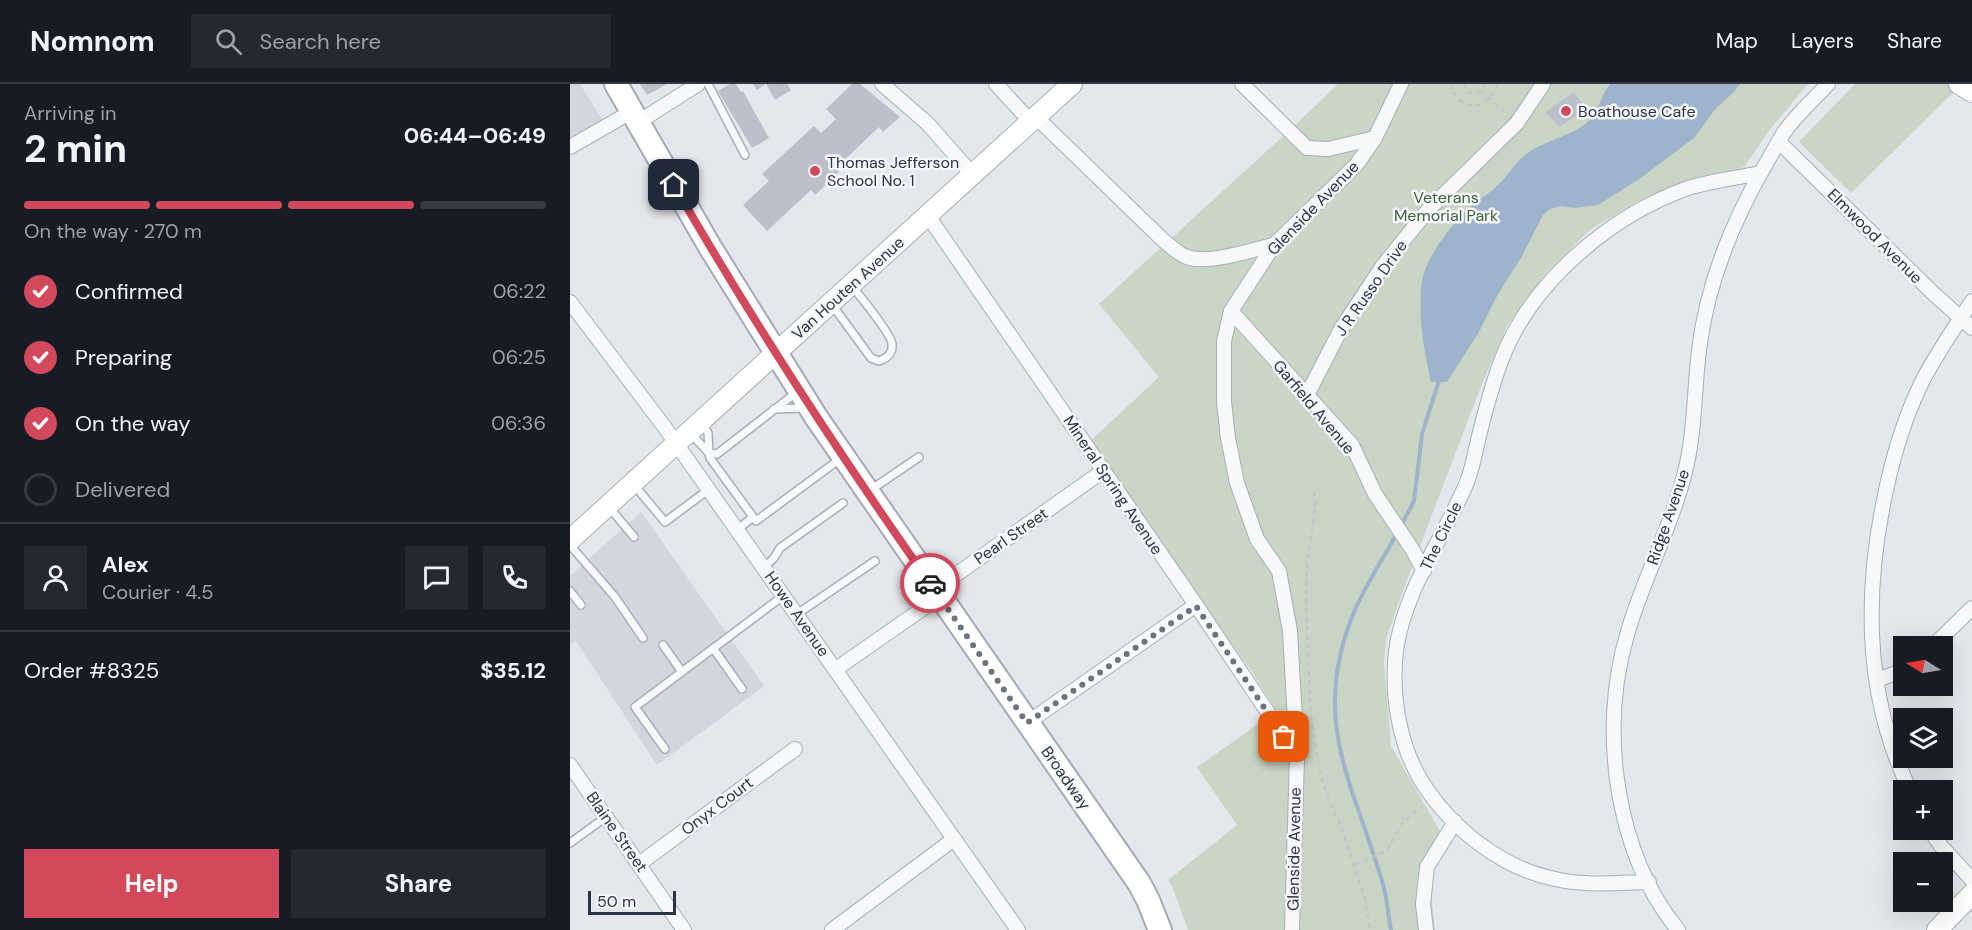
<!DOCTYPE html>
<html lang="en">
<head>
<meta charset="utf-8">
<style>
	:root { --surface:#171b24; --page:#242831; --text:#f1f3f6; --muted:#9ea1a6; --line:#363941; --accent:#d1495b }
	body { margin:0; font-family:"DM Sans",sans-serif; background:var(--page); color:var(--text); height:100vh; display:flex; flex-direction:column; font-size:22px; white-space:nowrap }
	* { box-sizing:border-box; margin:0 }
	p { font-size:20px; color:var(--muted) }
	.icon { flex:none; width:33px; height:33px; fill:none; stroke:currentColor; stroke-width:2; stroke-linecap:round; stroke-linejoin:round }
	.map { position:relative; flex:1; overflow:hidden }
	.sheet { display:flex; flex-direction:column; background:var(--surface); width:570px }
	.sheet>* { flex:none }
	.needle { width:39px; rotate:281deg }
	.buttons { position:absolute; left:1323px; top:552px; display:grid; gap:12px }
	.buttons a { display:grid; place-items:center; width:60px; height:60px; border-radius:0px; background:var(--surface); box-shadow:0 6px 24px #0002; font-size:30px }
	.scale { position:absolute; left:18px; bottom:15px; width:88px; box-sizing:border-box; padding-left:6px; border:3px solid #2b3445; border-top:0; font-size:16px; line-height:21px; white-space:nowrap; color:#2b3445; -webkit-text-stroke:4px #f4f6f9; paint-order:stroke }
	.pin { position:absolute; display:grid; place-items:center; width:51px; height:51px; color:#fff; margin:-26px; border-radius:12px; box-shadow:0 3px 9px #0006 }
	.courier { position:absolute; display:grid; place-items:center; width:60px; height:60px; margin:-30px; border:4px solid #d1495b; border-radius:50%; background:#fff; color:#222; box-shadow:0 2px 8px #0007 }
	.head em { font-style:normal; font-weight:700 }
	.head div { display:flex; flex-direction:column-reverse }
	.head { display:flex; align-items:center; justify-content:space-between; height:102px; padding:0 24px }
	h1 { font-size:39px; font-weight:700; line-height:45px }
	.bar { display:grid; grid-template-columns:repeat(4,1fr); gap:9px 6px; align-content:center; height:72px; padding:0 24px }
	.bar i { height:8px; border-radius:4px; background:var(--line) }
	.bar .active { background:var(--accent) }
	.bar p { grid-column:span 4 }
	.line { display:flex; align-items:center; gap:15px; padding:0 24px; border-top:2px solid var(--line) }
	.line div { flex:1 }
	.round { display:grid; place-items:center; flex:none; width:63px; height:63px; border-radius:0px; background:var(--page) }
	ol { padding:0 24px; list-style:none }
	li { display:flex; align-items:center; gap:18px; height:66px }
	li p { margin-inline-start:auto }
	li .icon { padding:6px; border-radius:50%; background:var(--accent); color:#fff; stroke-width:4 }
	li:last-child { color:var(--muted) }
	li i { width:33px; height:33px; border:3px solid var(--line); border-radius:50% }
	.action { display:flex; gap:12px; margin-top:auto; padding:12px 24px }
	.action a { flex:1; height:69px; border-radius:0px; background:var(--accent); color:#fff; font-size:24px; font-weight:700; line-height:69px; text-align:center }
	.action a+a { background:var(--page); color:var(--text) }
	header { display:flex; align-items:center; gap:36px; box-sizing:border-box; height:84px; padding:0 30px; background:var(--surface); border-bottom:2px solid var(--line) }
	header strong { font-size:28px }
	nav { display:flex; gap:33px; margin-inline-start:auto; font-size:21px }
	.search { width:420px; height:54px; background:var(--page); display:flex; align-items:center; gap:15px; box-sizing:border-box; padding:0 21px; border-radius:0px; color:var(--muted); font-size:22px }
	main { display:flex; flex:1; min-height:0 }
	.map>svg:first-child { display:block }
</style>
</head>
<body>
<header>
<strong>Nomnom</strong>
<div class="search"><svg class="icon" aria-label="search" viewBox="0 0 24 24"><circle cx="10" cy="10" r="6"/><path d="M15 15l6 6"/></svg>Search here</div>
<nav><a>Map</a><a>Layers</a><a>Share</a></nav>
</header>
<main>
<section class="sheet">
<div class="head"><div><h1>2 min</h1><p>Arriving in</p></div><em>06:44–06:49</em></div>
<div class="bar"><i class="active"></i><i class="active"></i><i class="active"></i><i></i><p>On the way · 270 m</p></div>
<ol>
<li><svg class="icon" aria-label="check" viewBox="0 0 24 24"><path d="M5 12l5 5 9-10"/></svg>Confirmed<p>06:22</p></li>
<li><svg class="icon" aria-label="check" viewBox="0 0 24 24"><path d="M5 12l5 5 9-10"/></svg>Preparing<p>06:25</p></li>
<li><svg class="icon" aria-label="check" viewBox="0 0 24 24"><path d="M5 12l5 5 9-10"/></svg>On the way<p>06:36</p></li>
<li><i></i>Delivered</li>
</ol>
<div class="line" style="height:108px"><a class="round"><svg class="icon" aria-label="person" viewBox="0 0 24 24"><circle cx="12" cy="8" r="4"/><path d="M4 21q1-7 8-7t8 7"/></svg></a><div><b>Alex</b><p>Courier · 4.5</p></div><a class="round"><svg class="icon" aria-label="chat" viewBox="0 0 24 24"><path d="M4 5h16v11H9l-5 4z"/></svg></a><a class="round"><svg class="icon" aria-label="phone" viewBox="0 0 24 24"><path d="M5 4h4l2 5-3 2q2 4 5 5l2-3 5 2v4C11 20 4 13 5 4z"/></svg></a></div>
<div class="line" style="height:78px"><div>Order #8325</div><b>$35.12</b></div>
<div class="action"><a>Help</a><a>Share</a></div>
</section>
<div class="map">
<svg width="1402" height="846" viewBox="0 0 1402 846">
	<rect width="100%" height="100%" fill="#e4e7ec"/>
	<!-- built -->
	<g fill="#d2d6de">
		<path d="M0,0H10L34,38L0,60Z"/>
		<path d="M71,428L194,602L87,681L6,557L0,561V492Z"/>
	</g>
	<!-- green -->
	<g fill="#c9d6c5">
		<path d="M768,0H1238L1201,44L1174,83L1068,117L1021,145L977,188L937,242L911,302L828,520L816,556L814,578L821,662L871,749L859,790L865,846H618L602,802L598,796L667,741L627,683L707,627L680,585L516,361L589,293L529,220L722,44Z"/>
		<path d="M1285,0H1392L1281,109L1229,58Z"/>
	</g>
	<!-- water -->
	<path fill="#9fb4cc" d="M1040,0H1170L1164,8L1146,24L1124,54L1068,96L1028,121L1004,124L991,122L980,125L973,131L951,174L928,210L909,248L877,298H861C854,266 847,230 852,197C856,173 881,141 899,124C909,115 922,108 931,98C941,87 945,78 959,68C977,56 1004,51 1020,36C1029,27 1031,10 1040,0Z"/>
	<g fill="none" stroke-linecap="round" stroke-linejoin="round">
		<!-- stream -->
		<g stroke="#9fb4cc" stroke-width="4">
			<path d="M831,442L844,417L852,350L869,297"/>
			<path d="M821,846C818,830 817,812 812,797C783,699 741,638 782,533C794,503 812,477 827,449"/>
		</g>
	</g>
	<!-- building -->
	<g fill="#bbc0ca">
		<path d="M70,0H97L77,11Z"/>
		<path d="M160,0H166L171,8L173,7L199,54L182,64L148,7Z"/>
		<path d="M183,0H217L221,6L205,16L196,0L187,6Z"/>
		<path d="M282,0H290L330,33L313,48L309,43L266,84L269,88L245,111L241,106L197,147L173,121L199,97L192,90L244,42L251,49L266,35L256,25Z"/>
		<path d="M1004,8L1016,25L989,43L976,28Z"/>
	</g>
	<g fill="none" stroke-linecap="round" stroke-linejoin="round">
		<!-- lane casing -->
		<g stroke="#a9aeb7" stroke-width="10">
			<g id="lane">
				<path d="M138,0L175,71"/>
				<path d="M263,222L301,274L309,277C317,274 323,270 322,260C322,251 290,212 282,202"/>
				<path d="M204,325L234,324"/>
				<path d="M131,338L138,349L139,369"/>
				<path d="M120,349L139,369L140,374L186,437L270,375"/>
				<path d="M139,369L147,370L227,308"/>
				<path d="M65,402L95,438L138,406"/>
				<path d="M302,405L349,373"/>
				<path d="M39,423L64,453"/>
				<path d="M167,446L183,433"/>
				<path d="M0,461L45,513L73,554"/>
				<path d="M193,484L204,474L210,464L273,419"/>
				<path d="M0,507L11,521"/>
				<path d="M227,530L305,477"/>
				<path d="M93,561L112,588"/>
				<path d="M143,564L172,605"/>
				<path d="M95,665L65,623L213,512"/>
				<path d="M0,759L36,733"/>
			</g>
		</g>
		<!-- street casing -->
		<g stroke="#a9aeb7" stroke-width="16">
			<g id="street">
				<path d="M312,0L357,39L403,91"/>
				<path d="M426,0L461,38"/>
				<path d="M672,0L737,64L758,65L805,54"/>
				<path d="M466,33L594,157C601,162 608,170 617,173C640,181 680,166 704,161"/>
				<path d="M67,39L128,0"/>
				<path d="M1209,58L1364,210L1402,244"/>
				<path d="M0,63L61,28"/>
				<path d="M358,132L626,521L727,672"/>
				<path d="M0,218L96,345L448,846"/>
				<path d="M661,227L782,361L805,410L842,465L854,487"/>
				<path d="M737,311L771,245L812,183L858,126L947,39L973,0"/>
				<path d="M1363,562L1402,524"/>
				<path d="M266,585L355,523L377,497L533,387"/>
				<path d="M1307,596L1334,586"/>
				<path d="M457,639L626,521"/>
				<path d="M0,681L114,846"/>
				<path d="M1340,706C1295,614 1294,510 1315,411C1323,372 1335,331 1354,294C1368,267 1386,242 1402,217"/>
				<path d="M1360,746L1371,762L1402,796"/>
				<path d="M69,780L225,665"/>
				<path d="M1079,798C1047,799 1015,802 985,795C931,784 881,744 852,698C829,661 821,610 826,567C834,506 874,454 897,398C903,383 905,368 909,352C915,327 922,302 931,277C961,198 1040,132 1118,104C1141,97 1167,94 1190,89"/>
				<path d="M262,846L384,755"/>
				<path d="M722,846L727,672L720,547L709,487L687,455L667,399L658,354L654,318V257L661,227L704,161L787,80L805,54L831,0"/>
				<path d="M856,846L853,820L857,783L885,738"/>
				<path d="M1108,846C1045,768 1029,646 1057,551C1072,497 1100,447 1114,392C1125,351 1124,308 1129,266C1137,200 1163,136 1197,78C1203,68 1208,57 1215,47C1227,30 1244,15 1258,0"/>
			</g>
		</g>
		<!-- secondary casing -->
		<g stroke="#a9aeb7" stroke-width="22">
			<g id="secondary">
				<path d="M1389,0L1402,8"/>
				<path d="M0,456L502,0"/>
				<path d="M1367,846L1402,810"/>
			</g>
		</g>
		<!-- primary casing -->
		<g stroke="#a3abb8" stroke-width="26">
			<path id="primary" d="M46,0L140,163L246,333L569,799L578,816L590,846"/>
		</g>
		<!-- path -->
		<g stroke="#c2c5cb" stroke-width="2" stroke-dasharray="4.5 4.5" stroke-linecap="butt">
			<path d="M881,0C888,29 920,28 927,0"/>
			<path d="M894,0L898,8L904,10L911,7L914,0"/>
			<path d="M911,7L938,31"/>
			<path d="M744,408L746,417L737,481L736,520L741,638L751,692L759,717L769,737L795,815L800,846"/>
			<path d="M785,780L817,767L833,738L853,722"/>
		</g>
		<!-- lane -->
		<use href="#lane" stroke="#f7f8fa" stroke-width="7"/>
		<!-- street -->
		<use href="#street" stroke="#f7f8fa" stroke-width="14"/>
		<!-- secondary -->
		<use href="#secondary" stroke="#fff" stroke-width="20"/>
		<!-- primary -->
		<use href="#primary" stroke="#fff" stroke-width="22"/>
	</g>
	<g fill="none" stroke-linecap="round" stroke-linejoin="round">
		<!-- done -->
		<path stroke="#6c737f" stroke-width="6" stroke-dasharray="0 10.8" d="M360,499L457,639L626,522L714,653"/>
		<!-- route -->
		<path stroke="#d1495b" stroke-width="8" d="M104,101C183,238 269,370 360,499"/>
	</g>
	<!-- markers -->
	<g fill="#d1495b" stroke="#f4f6f9" stroke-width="2">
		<circle cx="996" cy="27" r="6"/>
		<circle cx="245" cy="87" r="6"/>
	</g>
	<g text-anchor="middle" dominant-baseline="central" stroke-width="5" stroke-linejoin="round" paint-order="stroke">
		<!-- poi labels -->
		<g font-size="16" fill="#2b3445" stroke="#f4f6f9" text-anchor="start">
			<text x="1008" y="27">Boathouse Cafe</text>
			<text x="257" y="78">Thomas Jefferson<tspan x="257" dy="18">School No. 1</tspan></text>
		</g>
		<!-- park labels -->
		<g font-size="16" fill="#3f6138" stroke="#f4f6f9">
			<text x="876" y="113">Veterans<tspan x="876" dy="18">Memorial Park</tspan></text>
		</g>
		<!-- street labels -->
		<g font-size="16" fill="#2b3445" stroke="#f4f6f9">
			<text transform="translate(743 124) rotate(-46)">Glenside Avenue</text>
			<text transform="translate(1305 152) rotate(45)">Elmwood Avenue</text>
			<text transform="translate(278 204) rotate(-42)">Van Houten Avenue</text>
			<text transform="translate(801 204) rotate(-55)">J R Russo Drive</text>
			<text transform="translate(744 323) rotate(50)">Garfield Avenue</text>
			<text transform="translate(543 401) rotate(56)">Mineral Spring Avenue</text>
			<text transform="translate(1098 433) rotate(-71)">Ridge Avenue</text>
			<text transform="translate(441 452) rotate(-35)">Pearl Street</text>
			<text transform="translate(871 452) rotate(-64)">The Circle</text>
			<text transform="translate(227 530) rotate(55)">Howe Avenue</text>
			<text transform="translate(496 694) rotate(55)">Broadway</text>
			<text transform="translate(147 722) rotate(-37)">Onyx Court</text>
			<text transform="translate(47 748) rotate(55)">Blaine Street</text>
			<text transform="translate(724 765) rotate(-89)">Glenside Avenue</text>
		</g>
	</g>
</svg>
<div class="buttons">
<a><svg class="needle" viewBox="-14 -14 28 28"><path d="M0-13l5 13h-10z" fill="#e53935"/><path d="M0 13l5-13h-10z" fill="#9ea1a6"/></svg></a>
<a><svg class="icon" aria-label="layers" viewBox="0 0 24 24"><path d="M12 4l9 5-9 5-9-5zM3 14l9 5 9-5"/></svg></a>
<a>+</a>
<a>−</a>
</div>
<div class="scale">50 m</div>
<div class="pin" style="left:714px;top:653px;background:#ea580c"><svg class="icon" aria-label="bag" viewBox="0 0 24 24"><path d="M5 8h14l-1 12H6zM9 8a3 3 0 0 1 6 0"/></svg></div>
<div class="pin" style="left:104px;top:101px;background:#1f2937"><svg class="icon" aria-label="home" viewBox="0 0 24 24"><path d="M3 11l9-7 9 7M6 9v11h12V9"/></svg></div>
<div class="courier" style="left:360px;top:499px"><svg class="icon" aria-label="car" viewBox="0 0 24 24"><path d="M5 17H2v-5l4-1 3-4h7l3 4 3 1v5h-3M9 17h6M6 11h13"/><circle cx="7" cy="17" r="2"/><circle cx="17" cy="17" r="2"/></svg></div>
</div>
</main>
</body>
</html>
